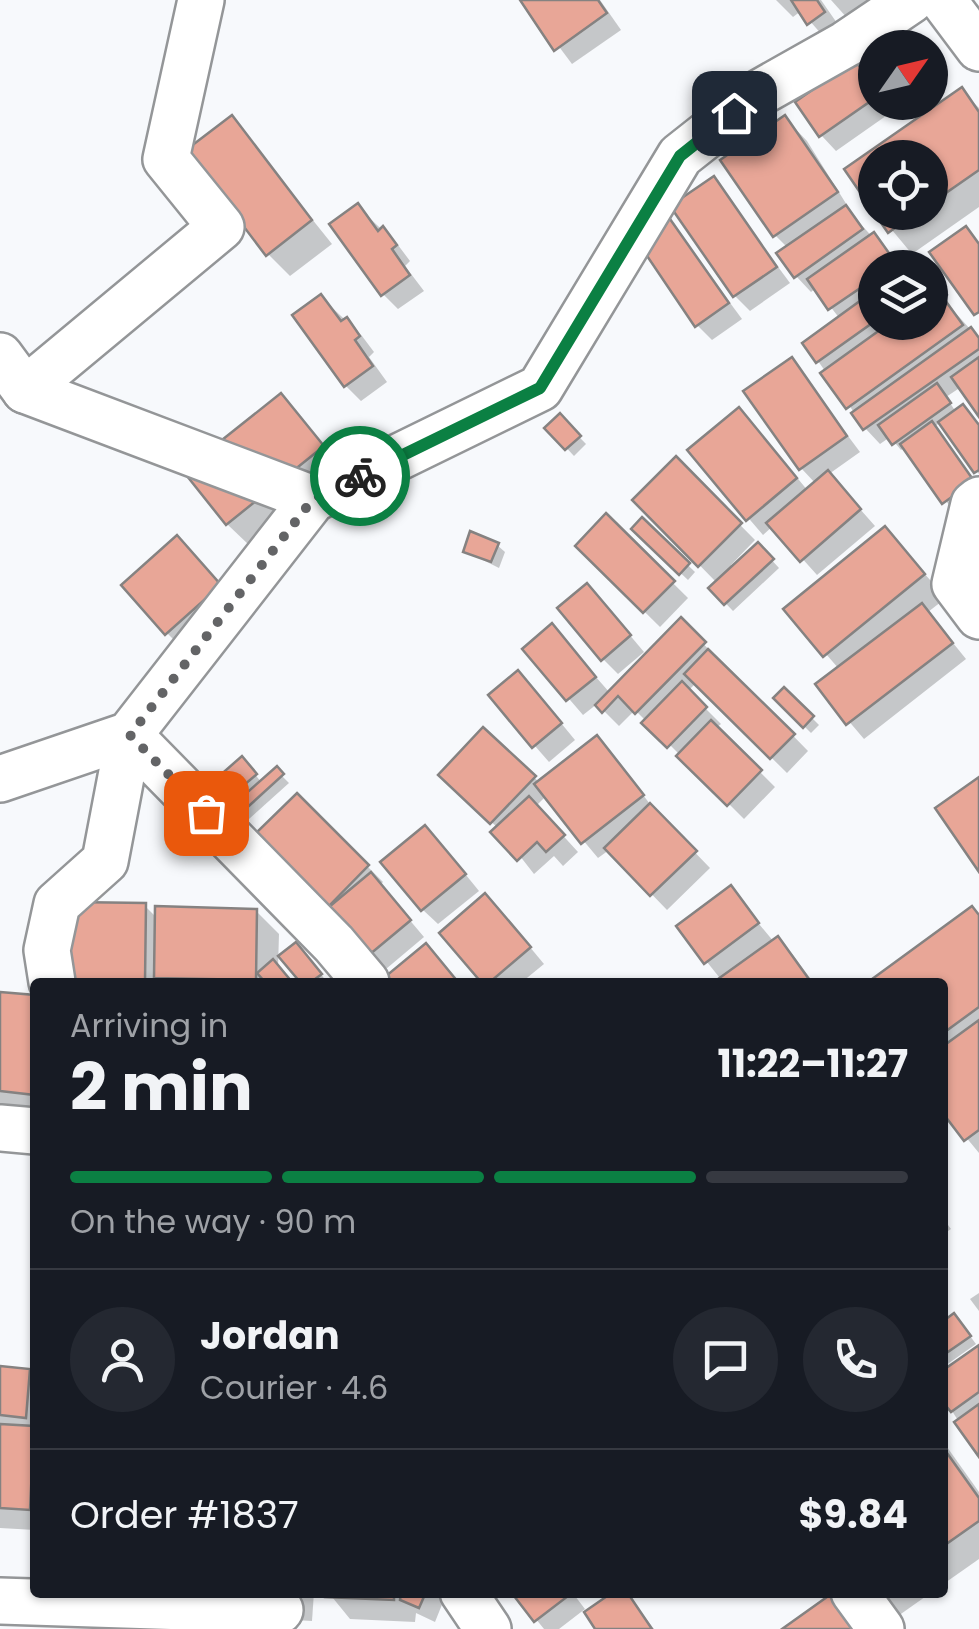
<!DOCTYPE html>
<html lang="en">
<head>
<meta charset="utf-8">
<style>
	:root { --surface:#171b24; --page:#242831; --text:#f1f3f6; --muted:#9ea1a6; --line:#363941; --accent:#0b8043 }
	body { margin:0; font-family:Poppins,sans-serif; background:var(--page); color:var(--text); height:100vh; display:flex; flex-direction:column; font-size:38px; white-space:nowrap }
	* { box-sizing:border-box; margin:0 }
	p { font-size:32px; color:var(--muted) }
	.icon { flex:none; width:55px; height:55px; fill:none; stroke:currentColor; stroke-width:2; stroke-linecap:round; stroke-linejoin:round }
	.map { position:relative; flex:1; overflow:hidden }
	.drawer { position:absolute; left:30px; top:978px; width:918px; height:620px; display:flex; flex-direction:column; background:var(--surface); border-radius:10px; box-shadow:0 2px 8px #0004 }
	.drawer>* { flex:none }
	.needle { width:65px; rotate:56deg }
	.buttons { position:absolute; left:858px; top:30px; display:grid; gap:20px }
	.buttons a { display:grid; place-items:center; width:90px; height:90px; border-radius:50%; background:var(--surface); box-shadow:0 2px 8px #0004; font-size:50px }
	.pin { position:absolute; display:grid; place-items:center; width:85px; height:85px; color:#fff; margin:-42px; border-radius:20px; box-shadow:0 5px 15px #0006 }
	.courier { position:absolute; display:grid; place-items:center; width:100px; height:100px; margin:-50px; border:8px solid #0b8043; border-radius:50%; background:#fff; color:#222; box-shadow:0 2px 12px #0007 }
	.head em { font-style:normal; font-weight:700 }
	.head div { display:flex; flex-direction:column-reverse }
	.head { display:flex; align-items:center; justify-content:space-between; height:170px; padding:0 40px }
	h1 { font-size:65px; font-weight:700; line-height:75px }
	.bar { display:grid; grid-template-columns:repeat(4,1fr); gap:15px 10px; align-content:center; height:120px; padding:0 40px }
	.bar i { height:12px; border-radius:8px; background:var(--line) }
	.bar .on { background:var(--accent) }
	.bar p { grid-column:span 4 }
	.line { display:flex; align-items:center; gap:25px; padding:0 40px; border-top:2px solid var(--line) }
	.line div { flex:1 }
	.round { display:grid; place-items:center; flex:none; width:105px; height:105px; border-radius:52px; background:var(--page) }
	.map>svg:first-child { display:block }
</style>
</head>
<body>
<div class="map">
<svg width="979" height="1629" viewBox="0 0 979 1629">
	<rect width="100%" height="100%" fill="#f7f9fc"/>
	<!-- shadow -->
	<g fill="#0003">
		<path d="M524,0H600L621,30L572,64Z"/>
		<path d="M776,0H821L846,36L831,45L801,11L793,17Z"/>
		<path d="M831,0H874L857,29Z"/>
		<path d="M855,63L875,86V102H887L893,111L836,151L821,135Z"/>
		<path d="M961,90L979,108V207L912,254L877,212H930V158H875V210L847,170Z"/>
		<path d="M231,118L332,244L290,276L268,254Z"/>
		<path d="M785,118L807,141L855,218L901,268H875V322H930V271L949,295L943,299L979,339V412L961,387L946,397L956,412L963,407L979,423V474L941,422L934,427L979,486L959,518L905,447L901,450L890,437L880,444L865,428L818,361L840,319L816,288L811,292L796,276L788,248L775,235Z"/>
		<path d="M713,179L790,283L750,311L735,296Z"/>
		<path d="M357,206L398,245L410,261L405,266L424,291L398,309L383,294Z"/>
		<path d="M670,222L742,319L712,340L697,325Z"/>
		<path d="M321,297L362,336L374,352L369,357L387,382L361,401L346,386Z"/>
		<path d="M791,360L860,452L829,474L875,526L817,575L773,526L763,535L690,450L754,425L808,491L816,484L801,468Z"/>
		<path d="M280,396L344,470L250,546L227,524Z"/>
		<path d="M560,417L586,444L574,456L548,428Z"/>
		<path d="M676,460L755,540L731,565L734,568L758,545L779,568L733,611L711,588L717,583L636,500Z"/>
		<path d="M606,517L688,598L660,627L578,546Z"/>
		<path d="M642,521L695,572L688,580L634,529Z"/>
		<path d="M885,529L946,598L928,612L966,659L864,739L818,685L839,669L787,609Z"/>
		<path d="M177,538L234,602L182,648L167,633Z"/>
		<path d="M497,545L505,552L499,568L465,551Z"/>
		<path d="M602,602L644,652L618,674L603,659Z"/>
		<path d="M681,621L808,751L787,773L696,683L688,691L721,724L716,728L775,787L744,819L635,710L619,726L597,704L583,715L526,649L552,627L610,693Z"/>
		<path d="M533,689L575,740L549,762L491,696Z"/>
		<path d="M784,690L819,725L811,733L776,698Z"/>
		<path d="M484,730L540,783L612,754L656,812L710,868L667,910L609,850L598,858L546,796L536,806L578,852L563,866L554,856L534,874L498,828L457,790Z"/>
		<path d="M249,767L262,783L276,770L289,783L249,819L212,785Z"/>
		<path d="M297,796L383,882L380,885L424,937L386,969L254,839Z"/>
		<path d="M440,843L479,891L438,924L422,909Z"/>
		<path d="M730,889L774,942L778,939L793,955L813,982H723L679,927Z"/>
		<path d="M145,906L157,918L256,911L279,934L278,968L290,982H73Z"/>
		<path d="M972,909L979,916V1153L942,1108V982H872Z"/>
		<path d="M500,911L544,964L522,982H484L442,933Z"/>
		<path d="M303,952L327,982H303L282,957Z"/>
		<path d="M0,994L35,997V1107L0,1104Z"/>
		<path d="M942,1217L951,1229L942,1235Z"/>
		<path d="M979,1293V1311L970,1299Z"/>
		<path d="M961,1324L976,1344L942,1368V1325Z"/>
		<path d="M979,1349V1453L952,1411Z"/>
		<path d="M0,1369L29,1371L35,1377V1530L0,1528Z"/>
		<path d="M942,1440L979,1492V1559L942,1585Z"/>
		<path d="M289,1592H314L312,1621L295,1620Z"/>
		<path d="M328,1592H447L435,1622L416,1613L415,1622L350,1619Z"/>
		<path d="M514,1592H572L588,1613L626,1592L654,1629H598L585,1609L559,1629H544Z"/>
		<path d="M875,1592H932L898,1616Z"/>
	</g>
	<!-- building -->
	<g fill="#e8a697" stroke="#858281" stroke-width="2.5">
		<path d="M520,0H598L607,13L554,51Z"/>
		<path d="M791,0H817L825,12L807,25Z"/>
		<path d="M855,60L875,88V98L819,137L795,102Z"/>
		<path d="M962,87L979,112V170L930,204V158H875V212H917L888,233L844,169Z"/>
		<path d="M232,115L312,220L266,256L186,150Z"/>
		<path d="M785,115L838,192L773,237L720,160Z"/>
		<path d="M714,176L777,267L733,297L670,206Z"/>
		<path d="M358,203L378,231L383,226L397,245L392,249L410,275L381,296L329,224Z"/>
		<path d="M846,205L863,229L794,278L776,253Z"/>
		<path d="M670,219L729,303L695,327L637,241Z"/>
		<path d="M966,226L979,244V312L974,315L929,252Z"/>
		<path d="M874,232L896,263L875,268V278L828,310L807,279Z"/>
		<path d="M937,289L963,325L846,409L820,373L891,322H930V294Z"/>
		<path d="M875,290V321L816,363L802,343Z"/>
		<path d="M321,294L341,321L347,317L360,336L355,340L373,366L344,387L292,315Z"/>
		<path d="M971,327L979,338V349L863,430L851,413Z"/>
		<path d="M792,357L847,436L799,470L743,391Z"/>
		<path d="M979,357V417L951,377Z"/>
		<path d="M937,383L951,403L892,445L878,425Z"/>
		<path d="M281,393L324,446L226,525L183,471Z"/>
		<path d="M963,404L979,425V470L974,473L938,422Z"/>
		<path d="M739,407L797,478L746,521L687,450Z"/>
		<path d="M560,413L581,436L565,450L544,428Z"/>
		<path d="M932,421L974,481L942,504L900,444Z"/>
		<path d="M676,456L742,523L698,567L632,500Z"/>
		<path d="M828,470L861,509L800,562L766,523Z"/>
		<path d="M606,513L675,581L643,613L575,546Z"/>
		<path d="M642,517L690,563L679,575L631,529Z"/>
		<path d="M885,526L925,574L823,657L783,609Z"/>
		<path d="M470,531L499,543L491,562L463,552Z"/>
		<path d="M177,535L221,585L165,635L121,585Z"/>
		<path d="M758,542L774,559L724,605L708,588Z"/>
		<path d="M587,583L631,635L601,661L557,608Z"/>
		<path d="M922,603L953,643L846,725L815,684Z"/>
		<path d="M681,617L706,642L635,714L618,696L602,713L595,705Z"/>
		<path d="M552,623L596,677L566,701L522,649Z"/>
		<path d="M708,649L795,734L770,759L684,674Z"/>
		<path d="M518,670L562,723L532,748L488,695Z"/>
		<path d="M682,681L707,707L667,748L641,723Z"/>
		<path d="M784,687L814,716L803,728L773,698Z"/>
		<path d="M711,720L762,770L727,806L676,756Z"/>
		<path d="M483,727L536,776L490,824L438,775Z"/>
		<path d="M597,735L644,795L581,844L534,784Z"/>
		<path d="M242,756L257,774L224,802L209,785Z"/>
		<path d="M277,766L284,774L240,814L232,806Z"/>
		<path d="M979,777V872L935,808Z"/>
		<path d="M297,793L369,865L323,912L250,839Z"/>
		<path d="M529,796L565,835L546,852L537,842L517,861L490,832Z"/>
		<path d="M650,803L697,851L650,896L604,848Z"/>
		<path d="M425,825L466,874L421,911L380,862Z"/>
		<path d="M371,872L411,920L369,955L329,907Z"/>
		<path d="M731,885L759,923L704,964L676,926Z"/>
		<path d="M485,893L531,947L490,982H481L439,933Z"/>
		<path d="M71,902L146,903L145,982H70Z"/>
		<path d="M155,906L257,909L256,980L154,978Z"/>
		<path d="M972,906L979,915V1007L942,1034V982H868Z"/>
		<path d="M778,936L811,982H720L718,979Z"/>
		<path d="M296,942L322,974L311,982H300L278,956Z"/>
		<path d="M426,943L458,982H381L380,981Z"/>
		<path d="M273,959L292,982H265L257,973Z"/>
		<path d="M0,992L35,995V1095L0,1091Z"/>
		<path d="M979,1020V1130L964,1141L942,1112V1047Z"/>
		<path d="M954,1313L971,1336L942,1356V1322Z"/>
		<path d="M979,1345V1392L951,1412L942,1401V1371Z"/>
		<path d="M0,1366L30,1369L26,1418L0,1415Z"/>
		<path d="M979,1404V1457L954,1422Z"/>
		<path d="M0,1424L34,1426L30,1510L0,1508Z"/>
		<path d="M942,1446L979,1498V1521L942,1547Z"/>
		<path d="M325,1592H394V1600L325,1597Z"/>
		<path d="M401,1592H426L419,1608L400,1600Z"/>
		<path d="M511,1592H572V1593L534,1622Z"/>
		<path d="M613,1592H627L652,1629H595L584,1612Z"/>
		<path d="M834,1592L863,1629H782Z"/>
	</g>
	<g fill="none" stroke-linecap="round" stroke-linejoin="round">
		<!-- street casing -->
		<g stroke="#949698" stroke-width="50">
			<g id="street">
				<path d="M943,0L979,48"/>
				<path d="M0,356L25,390L221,227L166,159L201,0"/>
				<path d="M25,390L313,499"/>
				<path d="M979,500L974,504L955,584L979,616"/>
				<path d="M0,779L129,735L313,499L540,388L680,156L761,92L846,44L911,0"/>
				<path d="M52,982L47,950L57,904L105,861L129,735L334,944L366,982"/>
				<path d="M0,1128L35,1131"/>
				<path d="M463,1592L488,1629"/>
				<path d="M854,1592L881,1629"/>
				<path d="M0,1601L280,1610"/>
			</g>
		</g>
		<!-- street -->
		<use href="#street" stroke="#fff" stroke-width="45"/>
	</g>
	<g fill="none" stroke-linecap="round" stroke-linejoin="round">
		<!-- done -->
		<path stroke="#636466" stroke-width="10" stroke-dasharray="0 18" d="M206,813L130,735L313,499L360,476"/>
		<!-- route -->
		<path stroke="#0b8043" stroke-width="12" d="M360,476L540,388L680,156L734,113"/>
	</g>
</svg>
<div class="buttons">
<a><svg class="needle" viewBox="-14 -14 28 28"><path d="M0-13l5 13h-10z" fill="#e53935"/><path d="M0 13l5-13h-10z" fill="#9ea1a6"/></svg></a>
<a><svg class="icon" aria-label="locate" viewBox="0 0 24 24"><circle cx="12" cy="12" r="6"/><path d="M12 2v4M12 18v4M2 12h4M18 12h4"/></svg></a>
<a><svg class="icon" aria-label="layers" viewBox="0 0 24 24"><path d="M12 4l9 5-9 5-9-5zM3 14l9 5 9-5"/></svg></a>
</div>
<div class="pin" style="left:206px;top:813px;background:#ea580c"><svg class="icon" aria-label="bag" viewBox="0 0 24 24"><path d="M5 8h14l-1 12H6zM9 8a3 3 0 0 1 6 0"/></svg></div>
<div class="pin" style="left:734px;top:113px;background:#1f2937"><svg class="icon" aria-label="home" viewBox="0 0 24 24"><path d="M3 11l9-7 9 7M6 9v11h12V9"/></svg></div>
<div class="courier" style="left:360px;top:476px"><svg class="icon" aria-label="bike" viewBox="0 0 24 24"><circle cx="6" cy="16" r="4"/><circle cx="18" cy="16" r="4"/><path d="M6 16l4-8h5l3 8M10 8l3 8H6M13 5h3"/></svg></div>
<section class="drawer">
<div class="head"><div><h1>2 min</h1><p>Arriving in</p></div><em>11:22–11:27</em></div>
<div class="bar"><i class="on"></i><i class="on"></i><i class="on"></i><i></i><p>On the way · 90 m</p></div>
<div class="line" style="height:180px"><a class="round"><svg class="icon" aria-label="person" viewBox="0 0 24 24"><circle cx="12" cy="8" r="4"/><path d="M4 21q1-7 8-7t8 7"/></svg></a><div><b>Jordan</b><p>Courier · 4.6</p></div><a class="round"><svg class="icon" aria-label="chat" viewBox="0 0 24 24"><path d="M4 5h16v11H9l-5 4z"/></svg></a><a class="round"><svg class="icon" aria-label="phone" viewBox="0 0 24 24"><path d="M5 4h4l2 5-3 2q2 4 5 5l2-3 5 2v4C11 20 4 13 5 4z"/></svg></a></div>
<div class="line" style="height:130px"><div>Order #1837</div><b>$9.84</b></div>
</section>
</div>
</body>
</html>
